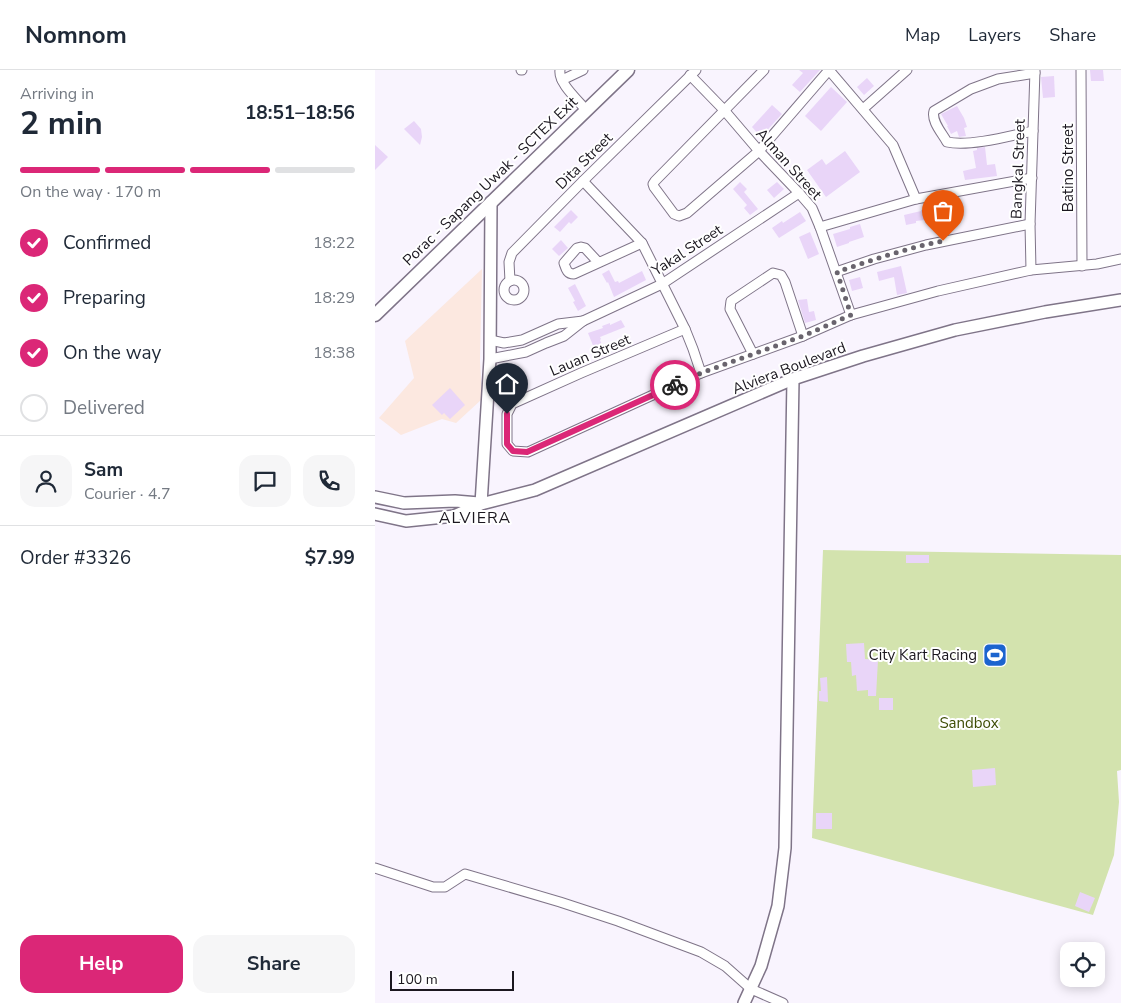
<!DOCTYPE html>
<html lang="en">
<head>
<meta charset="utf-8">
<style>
	:root { --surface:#fff; --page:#f6f6f7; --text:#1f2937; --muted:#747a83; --line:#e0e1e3; --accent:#db2777 }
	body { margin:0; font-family:"Nunito Sans",sans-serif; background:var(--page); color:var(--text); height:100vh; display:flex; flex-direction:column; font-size:19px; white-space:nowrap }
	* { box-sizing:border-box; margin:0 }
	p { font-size:16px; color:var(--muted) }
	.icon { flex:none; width:28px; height:28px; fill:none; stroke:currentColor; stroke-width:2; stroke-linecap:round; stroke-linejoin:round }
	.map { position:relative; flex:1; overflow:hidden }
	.sheet { display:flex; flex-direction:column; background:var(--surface); width:375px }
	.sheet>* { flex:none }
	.fabs { position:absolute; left:685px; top:872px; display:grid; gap:10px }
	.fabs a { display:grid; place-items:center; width:45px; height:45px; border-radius:10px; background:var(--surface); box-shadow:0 2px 12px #0003; font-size:25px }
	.scale { position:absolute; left:15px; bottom:12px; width:124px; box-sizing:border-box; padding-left:5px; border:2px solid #1b171f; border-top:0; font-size:14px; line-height:18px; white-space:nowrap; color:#1b171f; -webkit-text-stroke:4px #fff; paint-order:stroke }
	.pin { position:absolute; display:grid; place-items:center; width:42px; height:42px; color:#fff; margin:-51px -21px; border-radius:50% 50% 50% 0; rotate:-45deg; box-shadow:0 0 5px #0007 }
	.pin .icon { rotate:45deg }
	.courier { position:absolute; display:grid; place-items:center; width:50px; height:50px; margin:-25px; border:4px solid #db2777; border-radius:50%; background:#fff; color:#222; box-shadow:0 1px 6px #0007 }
	.head em { font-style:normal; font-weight:700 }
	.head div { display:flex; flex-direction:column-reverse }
	.head { display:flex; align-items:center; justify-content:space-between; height:85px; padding:0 20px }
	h1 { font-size:32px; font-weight:700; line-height:38px }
	.bar { display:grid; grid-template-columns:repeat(4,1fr); gap:8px 5px; align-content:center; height:60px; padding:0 20px }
	.bar i { height:6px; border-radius:4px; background:var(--line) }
	.bar .current { background:var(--accent) }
	.bar p { grid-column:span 4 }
	.line { display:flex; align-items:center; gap:12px; padding:0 20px; border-top:1px solid var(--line) }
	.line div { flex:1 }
	.round { display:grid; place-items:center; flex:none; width:52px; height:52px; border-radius:15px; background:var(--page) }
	ol { padding:0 20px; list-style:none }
	li { display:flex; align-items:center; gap:15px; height:55px }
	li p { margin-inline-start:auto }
	li .icon { padding:5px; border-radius:50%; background:var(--accent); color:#fff; stroke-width:4 }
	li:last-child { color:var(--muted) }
	li i { width:28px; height:28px; border:2px solid var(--line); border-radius:50% }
	.button { display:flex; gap:10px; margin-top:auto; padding:10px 20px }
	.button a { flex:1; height:58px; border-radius:15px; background:var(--accent); color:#fff; font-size:20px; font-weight:700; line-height:58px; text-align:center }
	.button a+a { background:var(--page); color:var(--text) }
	header { display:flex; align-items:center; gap:30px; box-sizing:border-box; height:70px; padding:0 25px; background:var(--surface); border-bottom:1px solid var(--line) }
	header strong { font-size:24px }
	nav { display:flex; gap:28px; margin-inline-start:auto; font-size:18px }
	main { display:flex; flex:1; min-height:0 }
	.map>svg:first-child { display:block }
</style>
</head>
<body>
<header>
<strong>Nomnom</strong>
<nav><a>Map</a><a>Layers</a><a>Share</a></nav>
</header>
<main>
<section class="sheet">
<div class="head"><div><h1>2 min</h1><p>Arriving in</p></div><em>18:51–18:56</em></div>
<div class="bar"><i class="current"></i><i class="current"></i><i class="current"></i><i></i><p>On the way · 170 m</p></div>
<ol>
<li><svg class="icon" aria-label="check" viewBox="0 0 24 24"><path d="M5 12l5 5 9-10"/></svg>Confirmed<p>18:22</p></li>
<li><svg class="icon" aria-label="check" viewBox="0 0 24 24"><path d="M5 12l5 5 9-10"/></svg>Preparing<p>18:29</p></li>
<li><svg class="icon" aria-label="check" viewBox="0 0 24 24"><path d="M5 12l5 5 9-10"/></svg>On the way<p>18:38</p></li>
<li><i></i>Delivered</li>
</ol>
<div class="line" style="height:90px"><a class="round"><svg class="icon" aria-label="person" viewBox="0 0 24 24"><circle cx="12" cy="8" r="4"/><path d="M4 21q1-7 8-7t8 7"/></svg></a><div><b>Sam</b><p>Courier · 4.7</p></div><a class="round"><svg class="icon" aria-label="chat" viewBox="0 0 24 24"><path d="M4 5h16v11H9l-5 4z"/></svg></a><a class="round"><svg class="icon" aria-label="phone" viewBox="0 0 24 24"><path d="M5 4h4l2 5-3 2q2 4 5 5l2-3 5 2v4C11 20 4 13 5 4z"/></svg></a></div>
<div class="line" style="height:65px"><div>Order #3326</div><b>$7.99</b></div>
<div class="button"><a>Help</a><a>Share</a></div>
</section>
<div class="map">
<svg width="746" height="933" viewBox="0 0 746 933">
	<rect width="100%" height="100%" fill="#f9f4fe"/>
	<!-- commercial -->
	<path fill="#fce8e0" d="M107,199L105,290L107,329L81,353L67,349L26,365L4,348L39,308L30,271Z"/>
	<!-- green -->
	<path fill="#d3e3ae" d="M448,480L746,485V700L742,701L744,732L739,785L718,845L437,768Z"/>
	<!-- building -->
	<g fill="#e9d5f8">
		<path d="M424,0H445L425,22L417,15L428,3Z"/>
		<path d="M715,0H728L729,11H716Z"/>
		<path d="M679,6L680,27L668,28L666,7Z"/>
		<path d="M492,8L499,16L489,25L482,17Z"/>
		<path d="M456,17L472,32L446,61L430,46Z"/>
		<path d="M397,35L407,44L386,67L377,57Z"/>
		<path d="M582,36L589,48L592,57L589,58L591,66L584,67L582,61L576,64L572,56H573L566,44Z"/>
		<path d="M39,51L46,59L47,67L45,75L29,59Z"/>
		<path d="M0,75L13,87L0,100Z"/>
		<path d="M610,77L612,95L620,94L622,106L590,110L588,101L601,98L598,81L602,80V78Z"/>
		<path d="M470,81L485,102L451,127L432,100L447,89L451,95Z"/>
		<path d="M365,112L372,119L369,122L383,139L375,145L369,138L372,135L358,119Z"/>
		<path d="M402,112L409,119L399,128L392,120Z"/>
		<path d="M556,139L558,149L541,151V153L531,155L529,145L546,141V140Z"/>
		<path d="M196,140L203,147L196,154L194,152L185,162L179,157Z"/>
		<path d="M425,142L431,151L404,168L397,158L407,151L408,153Z"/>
		<path d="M485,154L489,167L474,172V173L462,177L458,164L475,159V157Z"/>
		<path d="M435,162L444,184L433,189L424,167Z"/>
		<path d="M186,170L193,178L184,186L177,179Z"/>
		<path d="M526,196L532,223L522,225L519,207L504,211L502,202Z"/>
		<path d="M234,200L240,212L243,211L244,213L267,201L271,210L239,227L233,212L232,213L227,204Z"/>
		<path d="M485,207L488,218L477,221L474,210Z"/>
		<path d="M200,214L211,236L203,241L198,232L200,231L193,218Z"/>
		<path d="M432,229L434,242L439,241L441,250L430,253L423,230Z"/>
		<path d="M246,250L250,257L225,267L226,269L225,270L231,285L223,288L213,263L228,258L227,256L235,253V255Z"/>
		<path d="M75,318L90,335L75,349L69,343L67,345L57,335Z"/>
		<rect x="531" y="485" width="23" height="8"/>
		<path d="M489,573L490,589L503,590L501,626H493V620L482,621L481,605L477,606L476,592H472L471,574Z"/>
		<path d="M452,607L453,632L444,631V621H446L445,608Z"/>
		<rect x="504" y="628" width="14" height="12"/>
		<path d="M620,698L621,715L598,717L597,700Z"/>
		<rect x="441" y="743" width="16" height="16"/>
		<path d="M705,822L720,828L714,842L700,836Z"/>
	</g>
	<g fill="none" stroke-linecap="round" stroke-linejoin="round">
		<!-- minor casing -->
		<g stroke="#7f7488" stroke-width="11">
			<g id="minor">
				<path d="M146,0H147"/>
				<path d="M185,0C183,13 203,30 211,40"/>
				<path d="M389,0L280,111L278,114L279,117L299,144L304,146L312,143L384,81L454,0"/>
				<path d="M454,0L518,75L541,129"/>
				<path d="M706,0L707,196"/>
				<path d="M315,5L349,40L384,81L424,123L437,138L445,157L476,245"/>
				<path d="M187,10L208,0"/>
				<path d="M488,39L532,0"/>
				<path d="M658,61C635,66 594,77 572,72C567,63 556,51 559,41L596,19L623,9L660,3"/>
				<path d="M208,111L267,173L310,259L318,279L326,303"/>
				<path d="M445,157L541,129L657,108"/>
				<path d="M223,192L210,178L206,177L202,178L189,193C191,199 192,204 199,204L267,173"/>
				<path d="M656,200L655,154L660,0"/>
				<path d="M461,202L499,189L551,175L655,154"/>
				<circle cx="139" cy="220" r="10"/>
				<path d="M135,211L134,192L137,183L208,111L321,0"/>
				<path d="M310,259L206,303L137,334L132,344V374L138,381L153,382L326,303L428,266L476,245L563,221L656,200L722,194L746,189"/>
				<path d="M115,270L129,273L147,270L183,254L208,251"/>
				<path d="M378,284L355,239L356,231L398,203L406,205L410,212L428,266"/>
				<path d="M115,289L151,282L171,273L189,266L208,251L287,214L424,123"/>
				<path d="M0,798L58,817H70L90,804L185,832L243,851L326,882L350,896L376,919L408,933"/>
			</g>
		</g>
		<!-- tertiary casing -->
		<g stroke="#7f7488" stroke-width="14">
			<g id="tertiary">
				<path d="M0,427L29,433L80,431L104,433"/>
				<path d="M106,434L115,289L116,132"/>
				<path d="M0,444L31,451L79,446L106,434L160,420L418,309L488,286L580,260L670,242L746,230"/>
				<path d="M369,933L386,896L403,836L410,778L418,309"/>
			</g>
		</g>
		<!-- secondary casing -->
		<g stroke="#7f7488" stroke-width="15">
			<path id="secondary" d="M0,245L253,0"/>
		</g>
		<!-- minor -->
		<use href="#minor" stroke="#fff" stroke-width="9"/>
		<!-- tertiary -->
		<use href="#tertiary" stroke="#fff" stroke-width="11"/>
		<!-- secondary -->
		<use href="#secondary" stroke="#fff" stroke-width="12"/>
	</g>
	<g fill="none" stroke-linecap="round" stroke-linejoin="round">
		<!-- done -->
		<path stroke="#69646d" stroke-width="5" stroke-dasharray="0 9" d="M300,315L326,303L428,266L476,245L462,202C497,190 532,178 568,171"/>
		<!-- route -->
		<path stroke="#db2777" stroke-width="6" d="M132,344V374L138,381L152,382L300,315"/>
	</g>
	<!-- icons -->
	<defs>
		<g id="stadium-square" transform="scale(1.25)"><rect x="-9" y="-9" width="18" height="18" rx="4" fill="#1b64cf" stroke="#fff"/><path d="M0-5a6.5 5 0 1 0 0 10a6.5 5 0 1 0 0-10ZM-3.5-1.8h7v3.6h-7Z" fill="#fff"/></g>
	</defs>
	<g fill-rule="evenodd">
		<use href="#stadium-square" x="620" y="585"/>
	</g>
	<g text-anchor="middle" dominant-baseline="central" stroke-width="4" stroke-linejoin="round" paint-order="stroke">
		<!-- street labels -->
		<g font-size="15" fill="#1b171f" stroke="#fff">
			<text transform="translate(209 91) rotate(-45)">Dita Street</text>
			<text transform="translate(414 94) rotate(48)">Alman Street</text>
			<text transform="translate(693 98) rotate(-90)">Batino Street</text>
			<text transform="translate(643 99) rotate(-88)">Bangkal Street</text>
			<text transform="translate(115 111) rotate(-44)">Porac - Sapang Uwak - SCTEX Exit</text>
			<text transform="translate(312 180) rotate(-33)">Yakal Street</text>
			<text transform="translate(215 285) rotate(-23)">Lauan Street</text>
			<text transform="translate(414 298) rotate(-21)">Alviera Boulevard</text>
		</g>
		<!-- poi labels -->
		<g font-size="15" fill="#1b171f" stroke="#fff" text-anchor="end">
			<text x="602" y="585">City Kart Racing</text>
		</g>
		<!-- park labels -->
		<g font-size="15" fill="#3e4d05" stroke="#fff">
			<text x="594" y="653">Sandbox</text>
		</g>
		<!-- neighbourhood labels -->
		<g font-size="16" letter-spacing="1" fill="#1b171f" stroke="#fff">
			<text x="100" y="448">ALVIERA</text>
		</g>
	</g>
</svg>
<div class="fabs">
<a><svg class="icon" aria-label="locate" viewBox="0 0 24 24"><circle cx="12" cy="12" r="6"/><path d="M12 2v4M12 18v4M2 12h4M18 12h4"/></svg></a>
</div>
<div class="scale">100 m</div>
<div class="pin" style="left:568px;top:171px;background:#ea580c"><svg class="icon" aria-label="bag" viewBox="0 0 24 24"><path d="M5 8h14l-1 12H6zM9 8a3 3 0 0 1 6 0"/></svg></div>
<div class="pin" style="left:132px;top:344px;background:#1f2937"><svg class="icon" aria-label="home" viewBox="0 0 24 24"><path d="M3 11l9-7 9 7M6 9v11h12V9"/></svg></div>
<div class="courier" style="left:300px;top:315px"><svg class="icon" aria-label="bike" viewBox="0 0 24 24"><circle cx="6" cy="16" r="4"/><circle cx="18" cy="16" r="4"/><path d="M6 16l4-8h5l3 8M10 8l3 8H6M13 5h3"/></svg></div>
</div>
</main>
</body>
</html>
